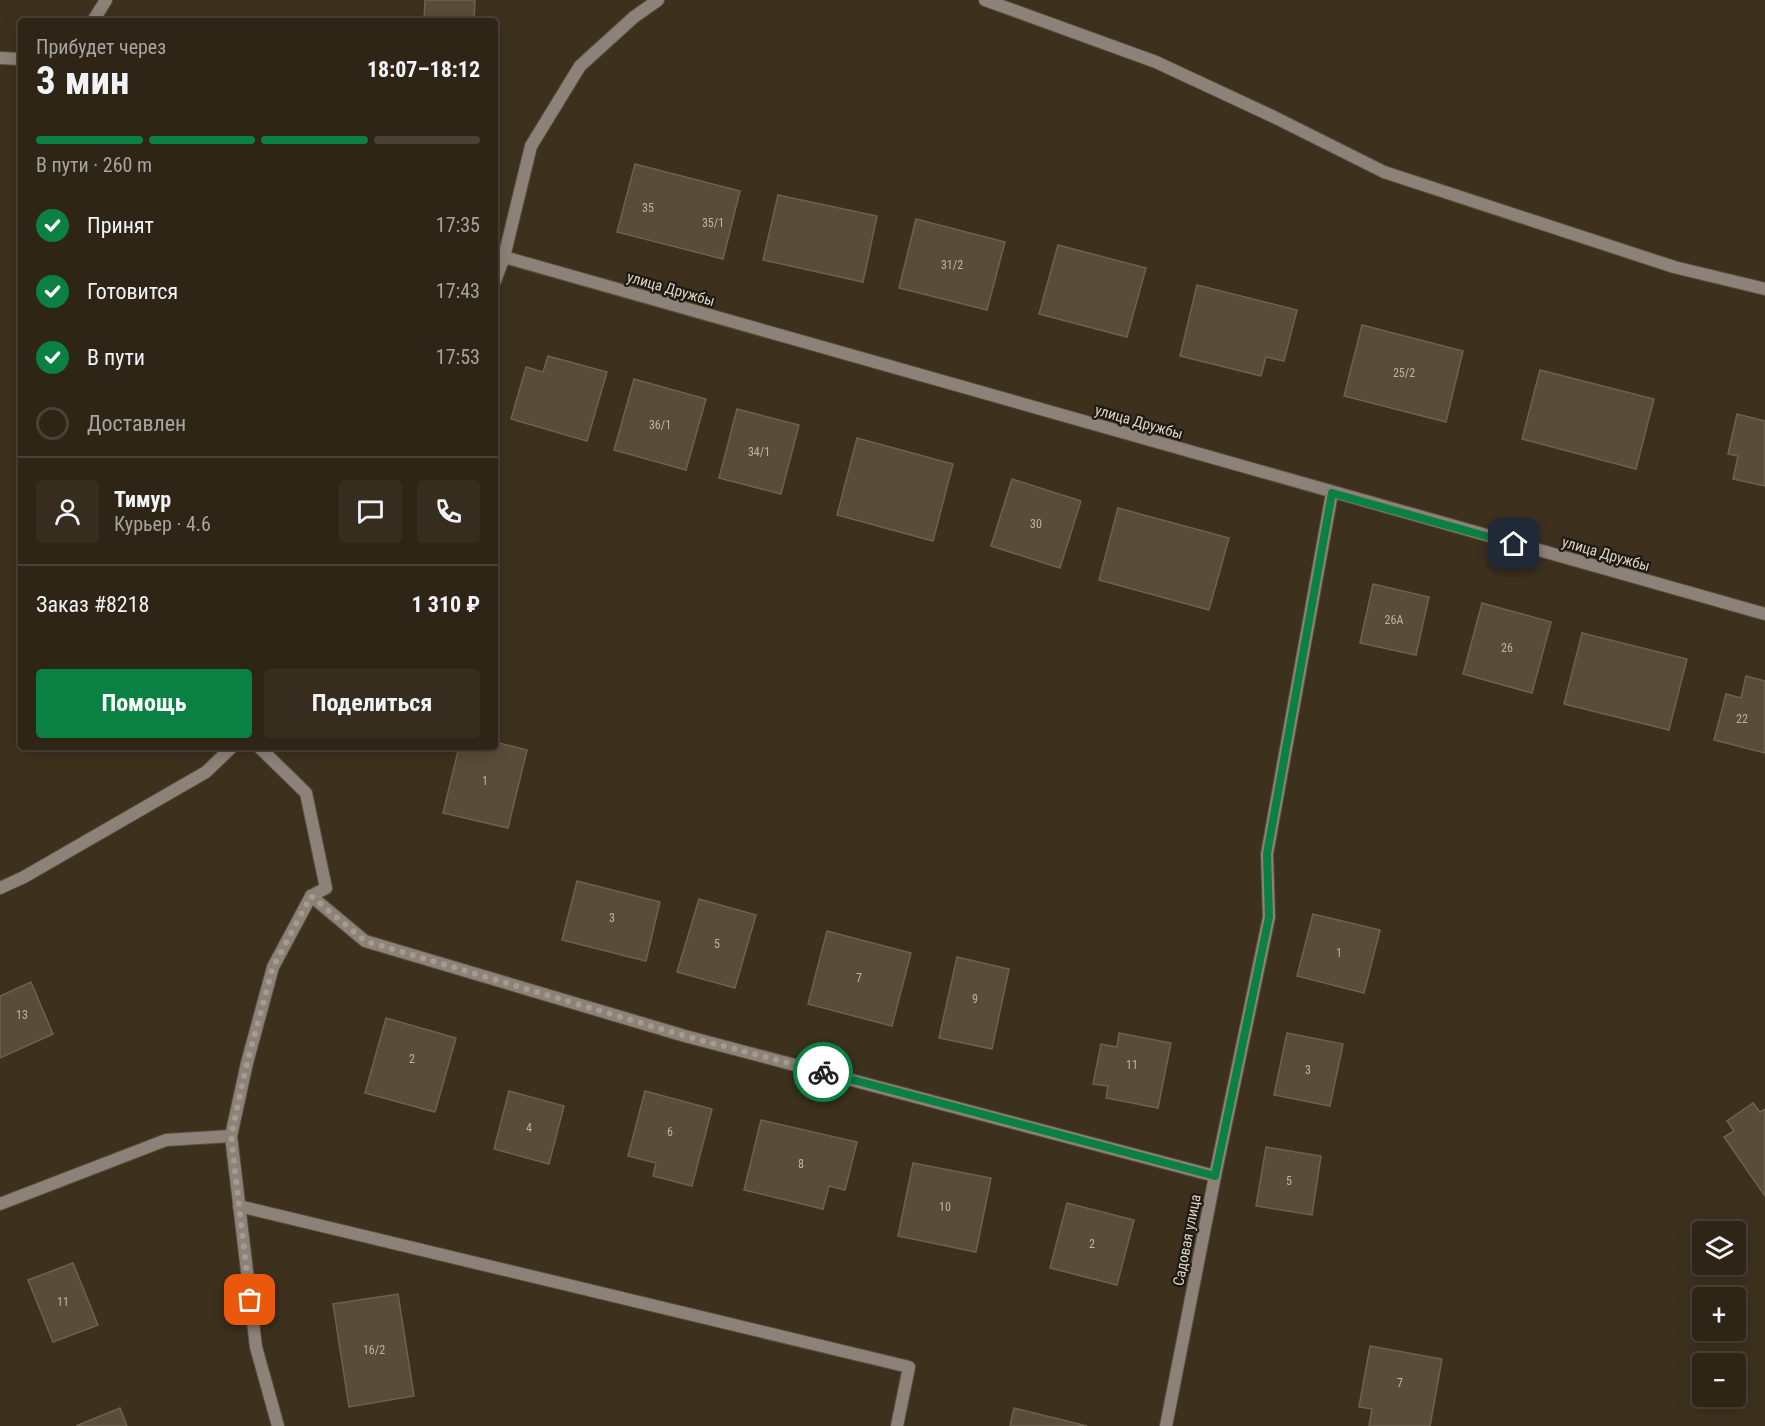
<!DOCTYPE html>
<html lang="ru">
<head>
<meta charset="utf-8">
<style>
	:root { --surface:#2e2516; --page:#362d1f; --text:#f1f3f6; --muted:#a7a5a1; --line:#494235; --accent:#0b8043 }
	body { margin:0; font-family:"Roboto Condensed",sans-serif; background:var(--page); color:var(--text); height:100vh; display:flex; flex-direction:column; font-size:22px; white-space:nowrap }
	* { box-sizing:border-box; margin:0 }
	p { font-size:20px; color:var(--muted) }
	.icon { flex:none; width:33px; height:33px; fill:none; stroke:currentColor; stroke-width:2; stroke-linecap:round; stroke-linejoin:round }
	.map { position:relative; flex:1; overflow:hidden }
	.side { position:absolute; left:18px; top:18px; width:480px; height:732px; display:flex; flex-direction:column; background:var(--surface); border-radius:6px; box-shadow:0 3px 15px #0003,0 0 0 2px var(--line) }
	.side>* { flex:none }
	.controls { position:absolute; left:1692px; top:1221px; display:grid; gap:12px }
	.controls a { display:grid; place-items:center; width:54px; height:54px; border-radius:6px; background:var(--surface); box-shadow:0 3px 15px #0003,0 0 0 2px var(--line); font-size:30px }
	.pin { position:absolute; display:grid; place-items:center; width:51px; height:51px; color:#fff; margin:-26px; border-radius:12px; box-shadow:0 3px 9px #0006 }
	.courier { position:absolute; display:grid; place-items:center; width:60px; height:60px; margin:-30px; border:4px solid #0b8043; border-radius:50%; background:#fff; color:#222; box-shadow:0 2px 8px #0007 }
	.summary em { font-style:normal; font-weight:700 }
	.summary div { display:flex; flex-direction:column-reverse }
	.summary { display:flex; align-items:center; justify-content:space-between; height:102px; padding:0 18px }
	h1 { font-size:39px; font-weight:700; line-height:45px }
	.bar { display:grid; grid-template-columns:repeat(4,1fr); gap:9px 6px; align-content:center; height:72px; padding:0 18px }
	.bar i { height:8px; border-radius:4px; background:var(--line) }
	.bar .active { background:var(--accent) }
	.bar p { grid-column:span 4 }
	.line { display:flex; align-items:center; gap:15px; padding:0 18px; border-top:2px solid var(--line) }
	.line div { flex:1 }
	.round { display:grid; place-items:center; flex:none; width:63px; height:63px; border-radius:6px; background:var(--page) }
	ol { padding:0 18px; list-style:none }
	li { display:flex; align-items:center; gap:18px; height:66px }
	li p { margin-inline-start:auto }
	li .icon { padding:6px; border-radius:50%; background:var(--accent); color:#fff; stroke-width:4 }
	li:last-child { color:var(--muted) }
	li i { width:33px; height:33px; border:3px solid var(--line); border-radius:50% }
	.action { display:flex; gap:12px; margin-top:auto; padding:12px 18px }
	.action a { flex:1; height:69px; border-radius:6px; background:var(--accent); color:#fff; font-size:24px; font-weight:700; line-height:69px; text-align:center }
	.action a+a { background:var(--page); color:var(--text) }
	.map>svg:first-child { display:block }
</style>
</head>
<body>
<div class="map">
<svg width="1765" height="1426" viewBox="0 0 1765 1426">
	<rect width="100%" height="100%" fill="#3d311e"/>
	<!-- building -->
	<g fill="#594c38" stroke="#6f624d" stroke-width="1.5">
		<path d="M425,0H475L474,21H424Z"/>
		<path d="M635,164L740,191L723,259L617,232Z"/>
		<path d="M778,195L877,216L863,282L763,260Z"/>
		<path d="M916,219L1005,242L987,310L899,288Z"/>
		<path d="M1058,245L1146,268L1127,337L1039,314Z"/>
		<path d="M1197,285L1297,310L1284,361L1266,357L1261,376L1180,356Z"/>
		<path d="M1362,325L1463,351L1446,422L1344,396Z"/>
		<path d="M548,356L607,372L587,441L511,419L526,367L543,372Z"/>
		<path d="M1540,370L1654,399L1636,469L1522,439Z"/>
		<path d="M634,379L706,399L686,470L614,450Z"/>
		<path d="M737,409L799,425L781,494L719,478Z"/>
		<path d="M1737,414L1765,421V486L1733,479L1738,456L1728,454Z"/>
		<path d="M857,438L953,464L933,541L837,515Z"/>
		<path d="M1012,479L1081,501L1060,568L991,546Z"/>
		<path d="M1118,508L1229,538L1209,610L1099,580Z"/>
		<path d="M1373,584L1429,597L1416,655L1360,643Z"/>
		<path d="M1482,603L1551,622L1532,693L1463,674Z"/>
		<path d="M1582,633L1687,659L1669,730L1564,704Z"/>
		<path d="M1746,676L1765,681V753L1714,740L1726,694L1741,698Z"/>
		<path d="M495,742L527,750L508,828L443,813L459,747H495Z"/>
		<path d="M577,881L660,902L646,961L562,940Z"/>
		<path d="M699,899L756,915L735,988L677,972Z"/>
		<path d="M1313,914L1380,930L1364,993L1297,976Z"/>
		<path d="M827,931L911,953L892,1026L808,1004Z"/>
		<path d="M957,957L1009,969L992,1049L939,1038Z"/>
		<path d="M31,982L53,1034L0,1058V996Z"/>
		<path d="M386,1018L456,1038L435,1112L365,1093Z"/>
		<path d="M1119,1033L1171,1043L1158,1108L1106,1098L1108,1086L1093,1084L1101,1044L1117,1047Z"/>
		<path d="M1287,1033L1343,1044L1330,1106L1274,1095Z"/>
		<path d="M509,1091L564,1106L549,1164L494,1149Z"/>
		<path d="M645,1091L712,1109L692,1186L653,1176L656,1163L628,1156Z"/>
		<path d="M1753,1103L1760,1112L1765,1109V1196L1724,1137L1734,1131L1727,1121Z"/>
		<path d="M761,1120L857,1142L845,1190L829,1186L823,1209L744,1190Z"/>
		<path d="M1266,1147L1321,1156L1312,1215L1256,1206Z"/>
		<path d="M913,1163L991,1178L976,1252L898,1236Z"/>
		<path d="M1067,1203L1134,1220L1117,1285L1050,1268Z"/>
		<path d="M73,1263L98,1325L53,1342L28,1280Z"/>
		<path d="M398,1294L414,1396L349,1407L333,1304Z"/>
		<path d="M1370,1346L1442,1359L1430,1426H1369L1372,1409L1359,1407Z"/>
		<path d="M120,1408L127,1426H76Z"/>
		<path d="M1014,1408L1087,1426H1010Z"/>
	</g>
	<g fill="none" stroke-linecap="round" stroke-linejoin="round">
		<!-- minor casing -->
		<g stroke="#5a4f3d" stroke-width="14">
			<g id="minor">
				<path d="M985,0L1156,62L1274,117L1384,172L1674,267L1765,289"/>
				<path d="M93,21L106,0"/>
				<path d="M0,58L21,59"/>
				<path d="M504,257L1765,614"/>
				<path d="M495,281L504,257L531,146L580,66L634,17L658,0"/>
				<path d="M259,747L306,793L326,888L311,896L273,967L247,1063L231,1136L256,1347L278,1426"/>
				<path d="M0,888L24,877L206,772L232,747"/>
				<path d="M311,896L365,941L685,1036L1215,1176"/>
				<path d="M0,1204L166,1140L231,1136"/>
				<path d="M239,1206L909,1367L897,1426"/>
				<path d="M1166,1426L1215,1176L1269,917L1267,854L1332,493"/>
			</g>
		</g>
		<!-- minor -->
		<use href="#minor" stroke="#8d8279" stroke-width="12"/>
	</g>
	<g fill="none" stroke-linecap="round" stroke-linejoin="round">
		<!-- done -->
		<path stroke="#a49c8d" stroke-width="6" stroke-dasharray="0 10.8" d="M250,1300L231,1136L247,1063L273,967L311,896L365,941L685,1036L823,1072"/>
		<!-- route -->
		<path stroke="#0b8043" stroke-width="8" d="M823,1072L1215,1176L1269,917L1267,854L1332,493L1514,544"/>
	</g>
	<g text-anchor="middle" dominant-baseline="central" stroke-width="4.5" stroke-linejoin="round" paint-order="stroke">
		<!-- number labels -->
		<g font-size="12" fill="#bbb3a5">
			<text x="648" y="208">35</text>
			<text x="713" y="223">35/1</text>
			<text x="952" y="265">31/2</text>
			<text x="1404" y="373">25/2</text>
			<text x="660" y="425">36/1</text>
			<text x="759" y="452">34/1</text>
			<text x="1036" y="524">30</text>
			<text x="1394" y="620">26А</text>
			<text x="1507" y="648">26</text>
			<text x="1742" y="719">22</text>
			<text x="485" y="781">1</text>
			<text x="612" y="918">3</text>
			<text x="717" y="944">5</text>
			<text x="1339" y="953">1</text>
			<text x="859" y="978">7</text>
			<text x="975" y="999">9</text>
			<text x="22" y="1015">13</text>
			<text x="412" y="1059">2</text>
			<text x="1132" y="1065">11</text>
			<text x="1308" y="1070">3</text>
			<text x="529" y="1128">4</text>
			<text x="670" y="1132">6</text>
			<text x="801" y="1164">8</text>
			<text x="1289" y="1181">5</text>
			<text x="945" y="1207">10</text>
			<text x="1092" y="1244">2</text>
			<text x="63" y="1302">11</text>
			<text x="374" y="1350">16/2</text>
			<text x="1400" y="1383">7</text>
		</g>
		<!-- street labels -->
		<g font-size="15" fill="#dcd5c9" stroke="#1f1a11">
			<text transform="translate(671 289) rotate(16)">улица Дружбы</text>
			<text transform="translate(1139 422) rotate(16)">улица Дружбы</text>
			<text transform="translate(1606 554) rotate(16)">улица Дружбы</text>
			<text transform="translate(1187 1240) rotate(-79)">Садовая улица</text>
		</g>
	</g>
</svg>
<div class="controls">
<a><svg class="icon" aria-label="layers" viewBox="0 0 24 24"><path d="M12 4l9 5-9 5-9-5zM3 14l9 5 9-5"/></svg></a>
<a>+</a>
<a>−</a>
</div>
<div class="pin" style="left:250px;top:1300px;background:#ea580c"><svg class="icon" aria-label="bag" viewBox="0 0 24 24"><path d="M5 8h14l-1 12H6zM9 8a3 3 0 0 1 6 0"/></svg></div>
<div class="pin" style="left:1514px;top:544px;background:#1f2937"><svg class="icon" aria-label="home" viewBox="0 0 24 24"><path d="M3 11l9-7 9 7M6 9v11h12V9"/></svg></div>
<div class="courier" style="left:823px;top:1072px"><svg class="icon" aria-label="bike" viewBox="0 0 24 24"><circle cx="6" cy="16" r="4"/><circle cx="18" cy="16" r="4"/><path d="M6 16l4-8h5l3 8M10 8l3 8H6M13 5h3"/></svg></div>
<section class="side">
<div class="summary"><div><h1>3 мин</h1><p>Прибудет через</p></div><em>18:07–18:12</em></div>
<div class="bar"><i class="active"></i><i class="active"></i><i class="active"></i><i></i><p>В пути · 260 m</p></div>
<ol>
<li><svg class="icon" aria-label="check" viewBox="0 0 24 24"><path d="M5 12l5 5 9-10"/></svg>Принят<p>17:35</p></li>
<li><svg class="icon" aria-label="check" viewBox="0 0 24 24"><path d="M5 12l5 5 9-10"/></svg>Готовится<p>17:43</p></li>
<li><svg class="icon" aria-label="check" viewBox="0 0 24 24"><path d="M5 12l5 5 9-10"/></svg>В пути<p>17:53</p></li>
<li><i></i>Доставлен</li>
</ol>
<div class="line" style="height:108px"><a class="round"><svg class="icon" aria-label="person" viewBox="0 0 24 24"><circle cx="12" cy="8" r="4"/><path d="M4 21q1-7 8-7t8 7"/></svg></a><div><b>Тимур</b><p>Курьер · 4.6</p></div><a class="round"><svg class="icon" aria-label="chat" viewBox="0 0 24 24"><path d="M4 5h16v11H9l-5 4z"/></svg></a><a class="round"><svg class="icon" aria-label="phone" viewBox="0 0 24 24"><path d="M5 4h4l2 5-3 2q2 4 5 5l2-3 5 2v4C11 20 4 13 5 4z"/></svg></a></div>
<div class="line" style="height:78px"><div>Заказ #8218</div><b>1 310 ₽</b></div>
<div class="action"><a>Помощь</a><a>Поделиться</a></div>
</section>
</div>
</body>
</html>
